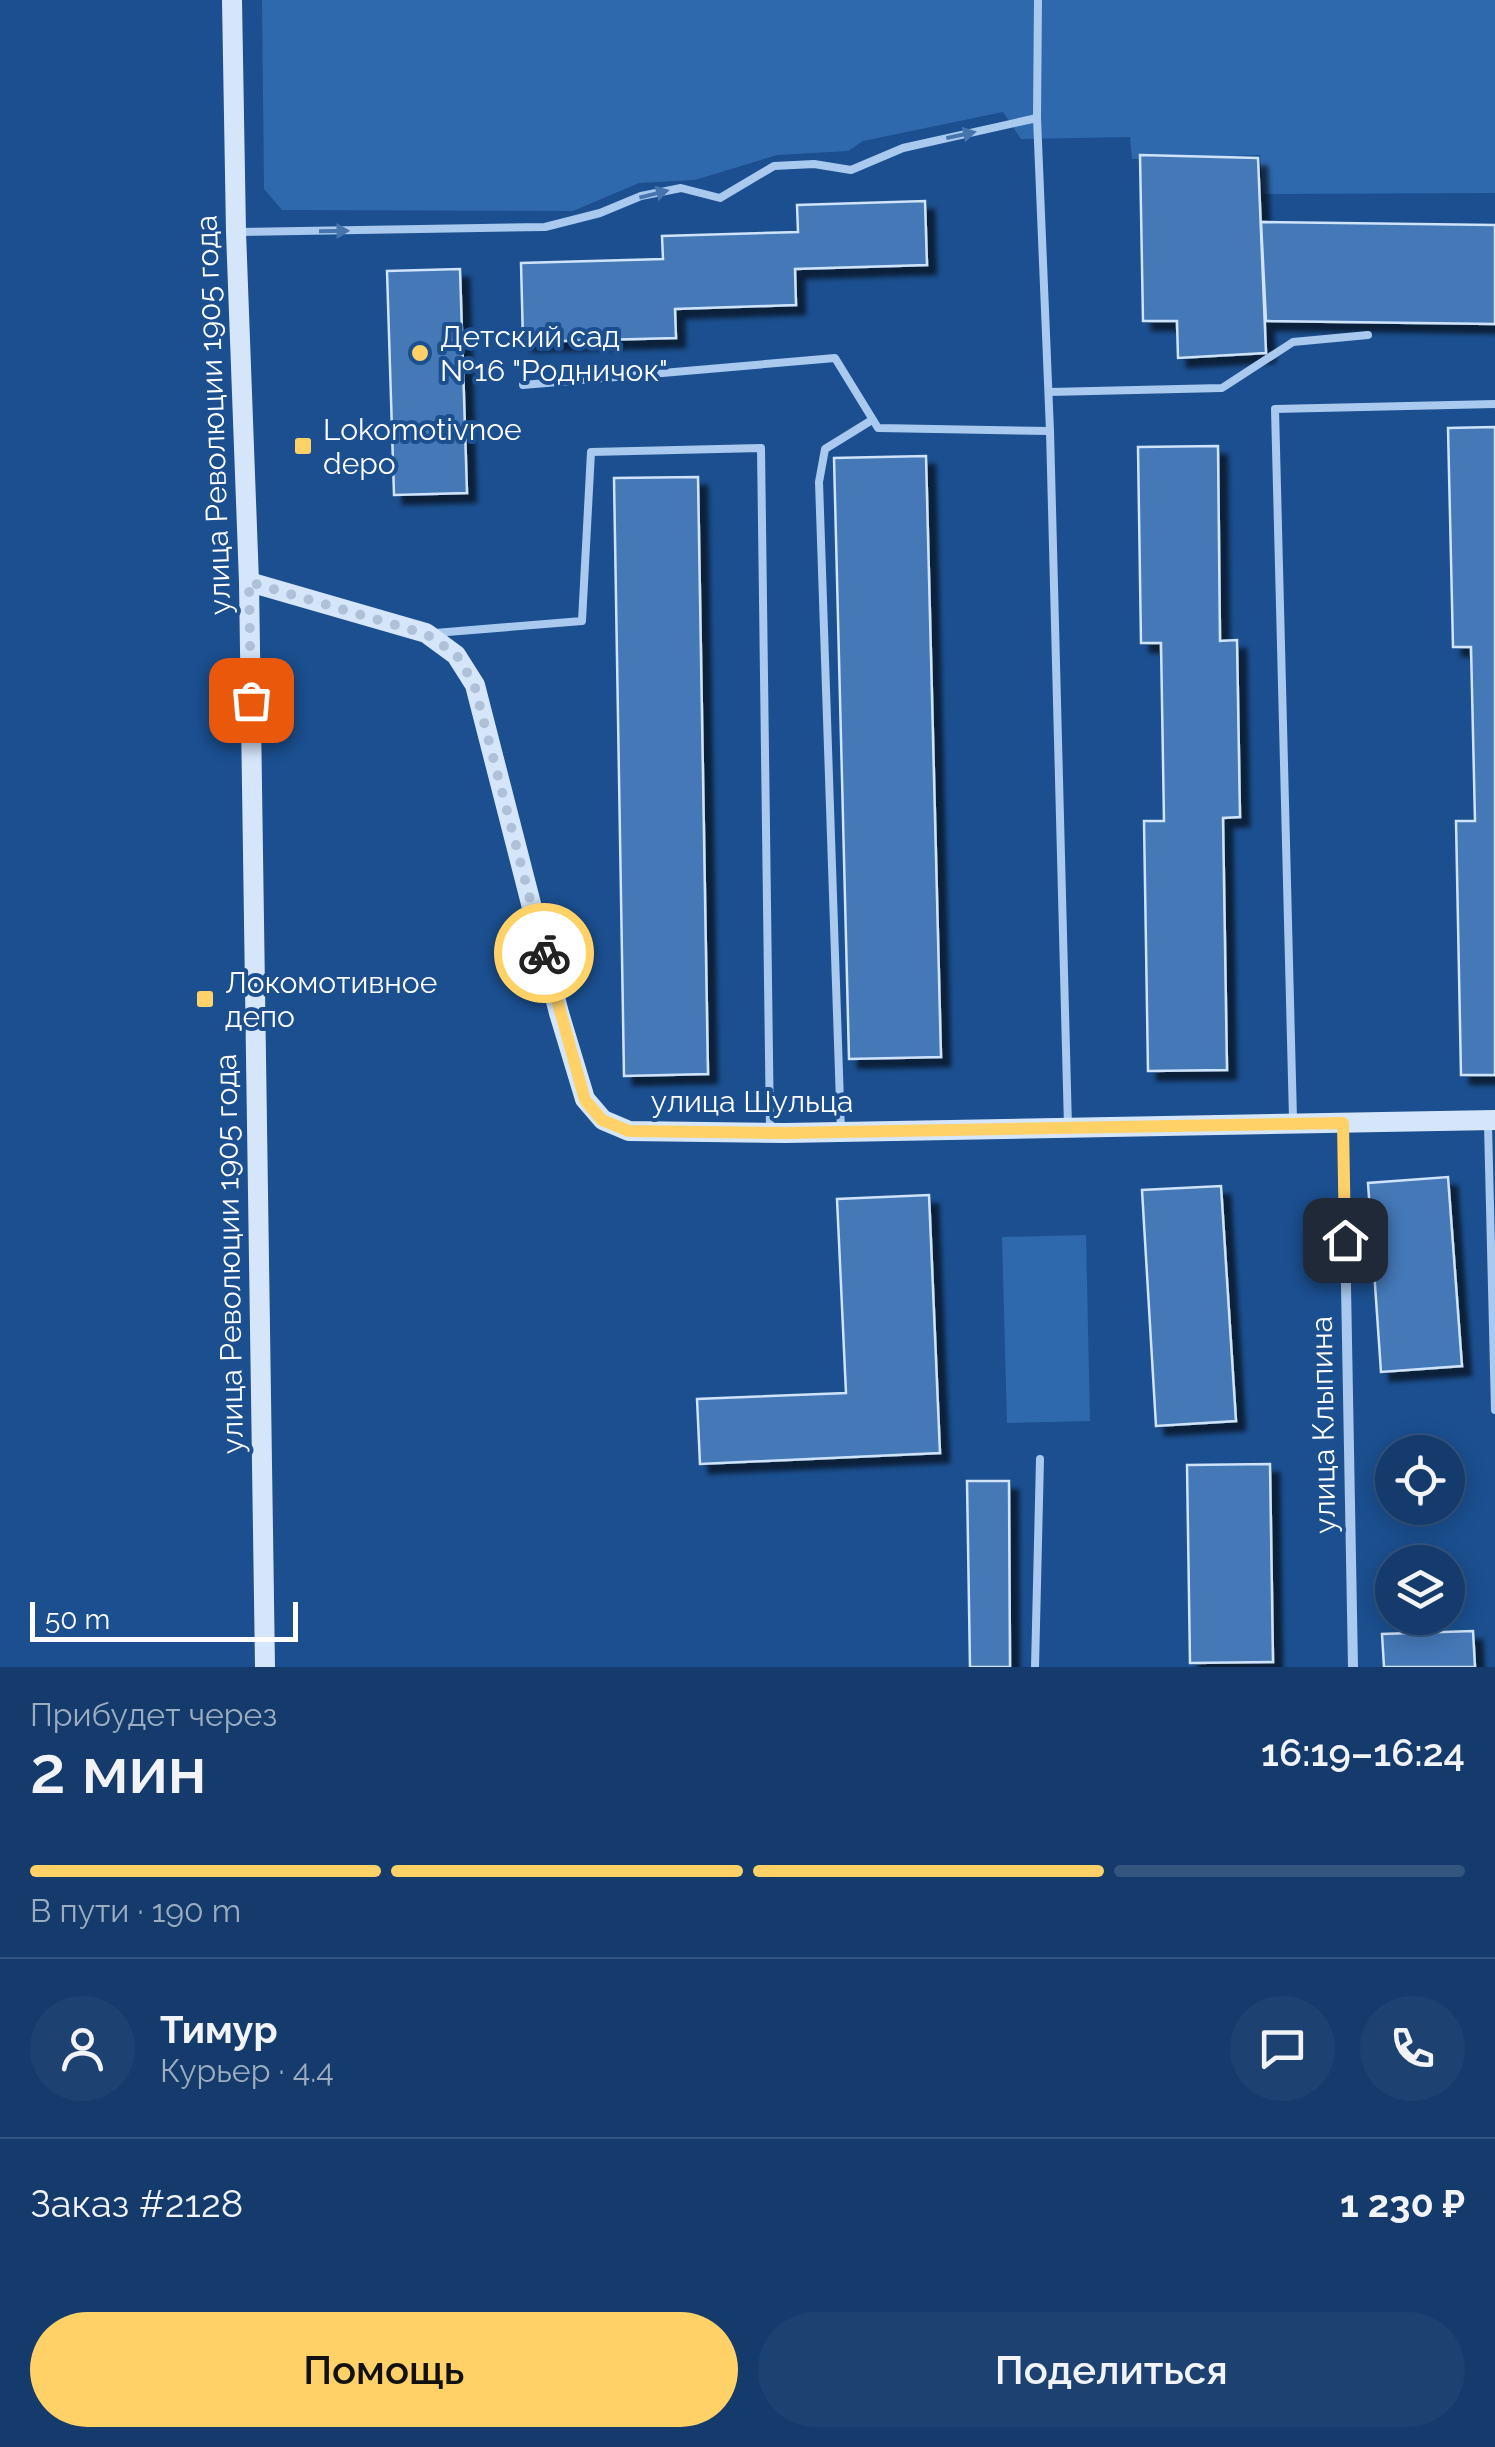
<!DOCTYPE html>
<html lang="ru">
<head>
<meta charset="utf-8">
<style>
	:root { --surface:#143b6b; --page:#1d4271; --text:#f1f3f6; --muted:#9dadc1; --line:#33557e; --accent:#ffd166 }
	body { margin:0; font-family:Raleway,sans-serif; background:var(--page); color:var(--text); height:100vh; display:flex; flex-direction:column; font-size:38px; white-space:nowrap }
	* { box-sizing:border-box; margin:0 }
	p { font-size:32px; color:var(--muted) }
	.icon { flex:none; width:55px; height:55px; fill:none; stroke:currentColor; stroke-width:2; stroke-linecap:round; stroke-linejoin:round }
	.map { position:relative; height:1667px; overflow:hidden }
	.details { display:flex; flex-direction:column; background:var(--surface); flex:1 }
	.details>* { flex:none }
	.fabs { position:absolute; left:1375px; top:1435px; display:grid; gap:20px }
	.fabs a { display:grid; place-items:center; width:90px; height:90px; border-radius:50%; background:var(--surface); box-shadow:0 5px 25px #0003,0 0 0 2px var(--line); font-size:50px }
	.scale { position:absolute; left:30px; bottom:25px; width:268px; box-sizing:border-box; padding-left:10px; border:5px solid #fff; border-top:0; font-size:28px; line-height:35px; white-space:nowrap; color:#fff; -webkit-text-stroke:8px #1b4f8f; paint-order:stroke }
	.pin { position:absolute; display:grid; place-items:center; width:85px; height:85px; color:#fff; margin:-42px; border-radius:20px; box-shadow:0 5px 15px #0006 }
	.courier { position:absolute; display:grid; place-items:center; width:100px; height:100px; margin:-50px; border:8px solid #ffd166; border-radius:50%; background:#fff; color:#222; box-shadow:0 2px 12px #0007 }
	.summary em { font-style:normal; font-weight:600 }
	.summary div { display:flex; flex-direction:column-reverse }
	.summary { display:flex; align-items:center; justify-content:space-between; height:170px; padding:0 30px }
	h1 { font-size:65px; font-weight:600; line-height:75px }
	.bar { display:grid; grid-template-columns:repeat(4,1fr); gap:15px 10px; align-content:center; height:120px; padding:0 30px }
	.bar i { height:12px; border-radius:8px; background:var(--line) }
	.bar .selected { background:var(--accent) }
	.bar p { grid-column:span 4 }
	.line { display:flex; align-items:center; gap:25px; padding:0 30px; border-top:2px solid var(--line) }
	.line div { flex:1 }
	.round { display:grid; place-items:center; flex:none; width:105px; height:105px; border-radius:52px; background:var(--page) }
	.primary-button { display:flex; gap:20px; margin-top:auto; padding:20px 30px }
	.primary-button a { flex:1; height:115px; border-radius:60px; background:var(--accent); color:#111; font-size:40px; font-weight:600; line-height:115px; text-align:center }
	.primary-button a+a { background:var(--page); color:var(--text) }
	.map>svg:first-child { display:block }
</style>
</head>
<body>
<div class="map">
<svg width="1495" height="1667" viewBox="0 0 1495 1667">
	<defs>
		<filter id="shadow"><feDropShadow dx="9" dy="9" stdDeviation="2.5" flood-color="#0009"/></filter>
	</defs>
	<rect width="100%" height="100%" fill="#1b4f8f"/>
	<!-- green -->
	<g fill="#2e69ad">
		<path d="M262,0H1495V193L1263,194L1260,155L1132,159L1130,137L1021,139L1003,112L863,141L848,151L777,155L695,180L639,183L573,211L282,210L264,189Z"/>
		<path d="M1086,1235L1090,1421L1007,1423L1002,1237Z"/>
	</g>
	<!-- building -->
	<g fill="#4478b7" stroke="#cfe3fa" stroke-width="2.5" filter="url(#shadow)">
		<path d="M1140,155L1258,158L1266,353L1178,358L1177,321H1143Z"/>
		<path d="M925,201L927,265L795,269L796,305L675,309L676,338L523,342L521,263L663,259L662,236L798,232L797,205Z"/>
		<path d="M1261,222L1495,225V324L1266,321Z"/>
		<path d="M460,269L467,493L394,495L387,271Z"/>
		<path d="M1495,427V1075H1461L1456,821H1475L1471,647H1453L1448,428Z"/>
		<path d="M1218,446L1220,641L1237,640L1240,817L1223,818L1227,1070L1148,1071L1144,821H1164L1161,643H1141L1138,447Z"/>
		<path d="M926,456L941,1057L849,1059L834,458Z"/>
		<path d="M698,477L708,1074L624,1076L614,478Z"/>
		<path d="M1448,1177L1462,1366L1381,1372L1368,1183Z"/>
		<path d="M1221,1186L1236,1421L1156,1426L1142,1190Z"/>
		<path d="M929,1195L940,1453L700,1464L697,1399L846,1393L837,1199Z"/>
		<path d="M1270,1464L1273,1662L1190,1663L1187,1465Z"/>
		<path d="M967,1481H1009L1010,1667H970Z"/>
		<path d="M1473,1631L1475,1667H1384L1382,1634Z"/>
	</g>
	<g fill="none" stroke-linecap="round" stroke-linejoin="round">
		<!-- lane -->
		<g stroke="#a9c9ee" stroke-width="8">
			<path d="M1038,0L1037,118L1050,431L1068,1127"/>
			<path d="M236,232L545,227L600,213L641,196L681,188L720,198L774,166L814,164L851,170L903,148L1037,118"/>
			<path d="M523,385L835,358L878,428L1050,431"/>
			<path d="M1049,392L1222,388L1293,342L1368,335"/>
			<path d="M435,633L582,621L591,452L761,448L770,1132"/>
			<path d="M1293,1119L1275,409L1495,404"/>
			<path d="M1488,1125L1495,1410"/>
			<path d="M841,1132L819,482L825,449L872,420"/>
			<path d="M1035,1667L1040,1459"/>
		</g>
		<!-- street -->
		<path stroke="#a9c9ee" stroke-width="10" d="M1343,1123L1353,1667"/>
		<!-- secondary -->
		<g stroke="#d6e6fa" stroke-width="20">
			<path d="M232,0L236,232L249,582L265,1667"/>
			<path d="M249,582L426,633L456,655L475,685L559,1013L585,1099L603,1120L629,1131L785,1133L1495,1120"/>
		</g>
	</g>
	<!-- one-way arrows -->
	<defs><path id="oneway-solid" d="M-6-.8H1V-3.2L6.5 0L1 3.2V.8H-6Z" transform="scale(2.5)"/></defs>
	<g fill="#4674ac">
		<use href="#oneway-solid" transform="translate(961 135) rotate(-12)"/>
		<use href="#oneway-solid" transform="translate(654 194) rotate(-14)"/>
		<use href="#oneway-solid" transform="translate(334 231) rotate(-1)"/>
	</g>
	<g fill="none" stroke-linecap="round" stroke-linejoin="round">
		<!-- done -->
		<path stroke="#afc1d8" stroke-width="10" stroke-dasharray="0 18" d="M251,700L249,582L426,634L456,654L474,684L544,953"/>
		<!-- route -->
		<path stroke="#ffd166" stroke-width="12" d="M544,953L585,1100L602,1120L629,1131L785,1133L1343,1123L1345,1240"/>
	</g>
	<!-- markers -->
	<g fill="#ffd166" stroke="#1b4f8f" stroke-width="4">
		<circle cx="420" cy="353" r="10"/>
		<rect x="293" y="436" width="20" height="20" rx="5"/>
		<rect x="195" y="989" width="20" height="20" rx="5"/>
	</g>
	<g text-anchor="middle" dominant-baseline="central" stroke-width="8" stroke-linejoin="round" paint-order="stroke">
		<!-- poi labels -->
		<g font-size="30" fill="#fff" stroke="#1b4f8f" text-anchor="start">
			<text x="440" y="336">Детский сад<tspan x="440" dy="34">№16 "Родничок"</tspan></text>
			<text x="323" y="429">Lokomotivnoe<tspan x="323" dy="34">depo</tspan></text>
			<text x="225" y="982">Локомотивное<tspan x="225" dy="34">депо</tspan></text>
		</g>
		<!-- street labels -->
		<g font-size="30" fill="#fff" stroke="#1b4f8f">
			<text transform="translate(213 415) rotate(-92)">улица Революции 1905 года</text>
			<text x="752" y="1101">улица Шульца</text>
			<text transform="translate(229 1254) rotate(-91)">улица Революции 1905 года</text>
			<text transform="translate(1323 1425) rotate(-91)">улица Клыпина</text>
		</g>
	</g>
</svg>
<div class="fabs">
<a><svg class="icon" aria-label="locate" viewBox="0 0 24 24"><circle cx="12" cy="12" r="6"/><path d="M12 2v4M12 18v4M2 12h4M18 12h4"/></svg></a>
<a><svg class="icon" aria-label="layers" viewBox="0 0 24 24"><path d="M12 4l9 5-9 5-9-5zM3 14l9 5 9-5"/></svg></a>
</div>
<div class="scale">50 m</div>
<div class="pin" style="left:251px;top:700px;background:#ea580c"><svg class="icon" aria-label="bag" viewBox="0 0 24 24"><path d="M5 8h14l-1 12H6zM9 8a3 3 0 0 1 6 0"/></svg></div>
<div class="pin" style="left:1345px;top:1240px;background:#1f2937"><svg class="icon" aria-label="home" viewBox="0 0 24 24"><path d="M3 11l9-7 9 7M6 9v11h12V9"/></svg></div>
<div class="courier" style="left:544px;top:953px"><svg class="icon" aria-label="bike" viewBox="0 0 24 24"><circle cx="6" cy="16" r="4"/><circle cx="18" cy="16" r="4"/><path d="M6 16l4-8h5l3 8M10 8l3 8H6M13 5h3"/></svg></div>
</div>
<section class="details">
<div class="summary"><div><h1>2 мин</h1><p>Прибудет через</p></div><em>16:19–16:24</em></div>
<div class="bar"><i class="selected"></i><i class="selected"></i><i class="selected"></i><i></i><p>В пути · 190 m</p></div>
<div class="line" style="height:180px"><a class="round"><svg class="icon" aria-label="person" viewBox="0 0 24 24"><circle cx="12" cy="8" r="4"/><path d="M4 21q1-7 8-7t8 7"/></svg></a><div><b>Тимур</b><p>Курьер · 4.4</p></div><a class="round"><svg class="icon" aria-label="chat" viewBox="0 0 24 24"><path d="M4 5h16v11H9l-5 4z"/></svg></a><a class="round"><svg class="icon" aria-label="phone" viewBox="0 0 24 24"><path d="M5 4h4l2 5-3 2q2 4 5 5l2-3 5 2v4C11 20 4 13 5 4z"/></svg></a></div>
<div class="line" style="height:130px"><div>Заказ #2128</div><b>1 230 ₽</b></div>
<div class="primary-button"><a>Помощь</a><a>Поделиться</a></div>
</section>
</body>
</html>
